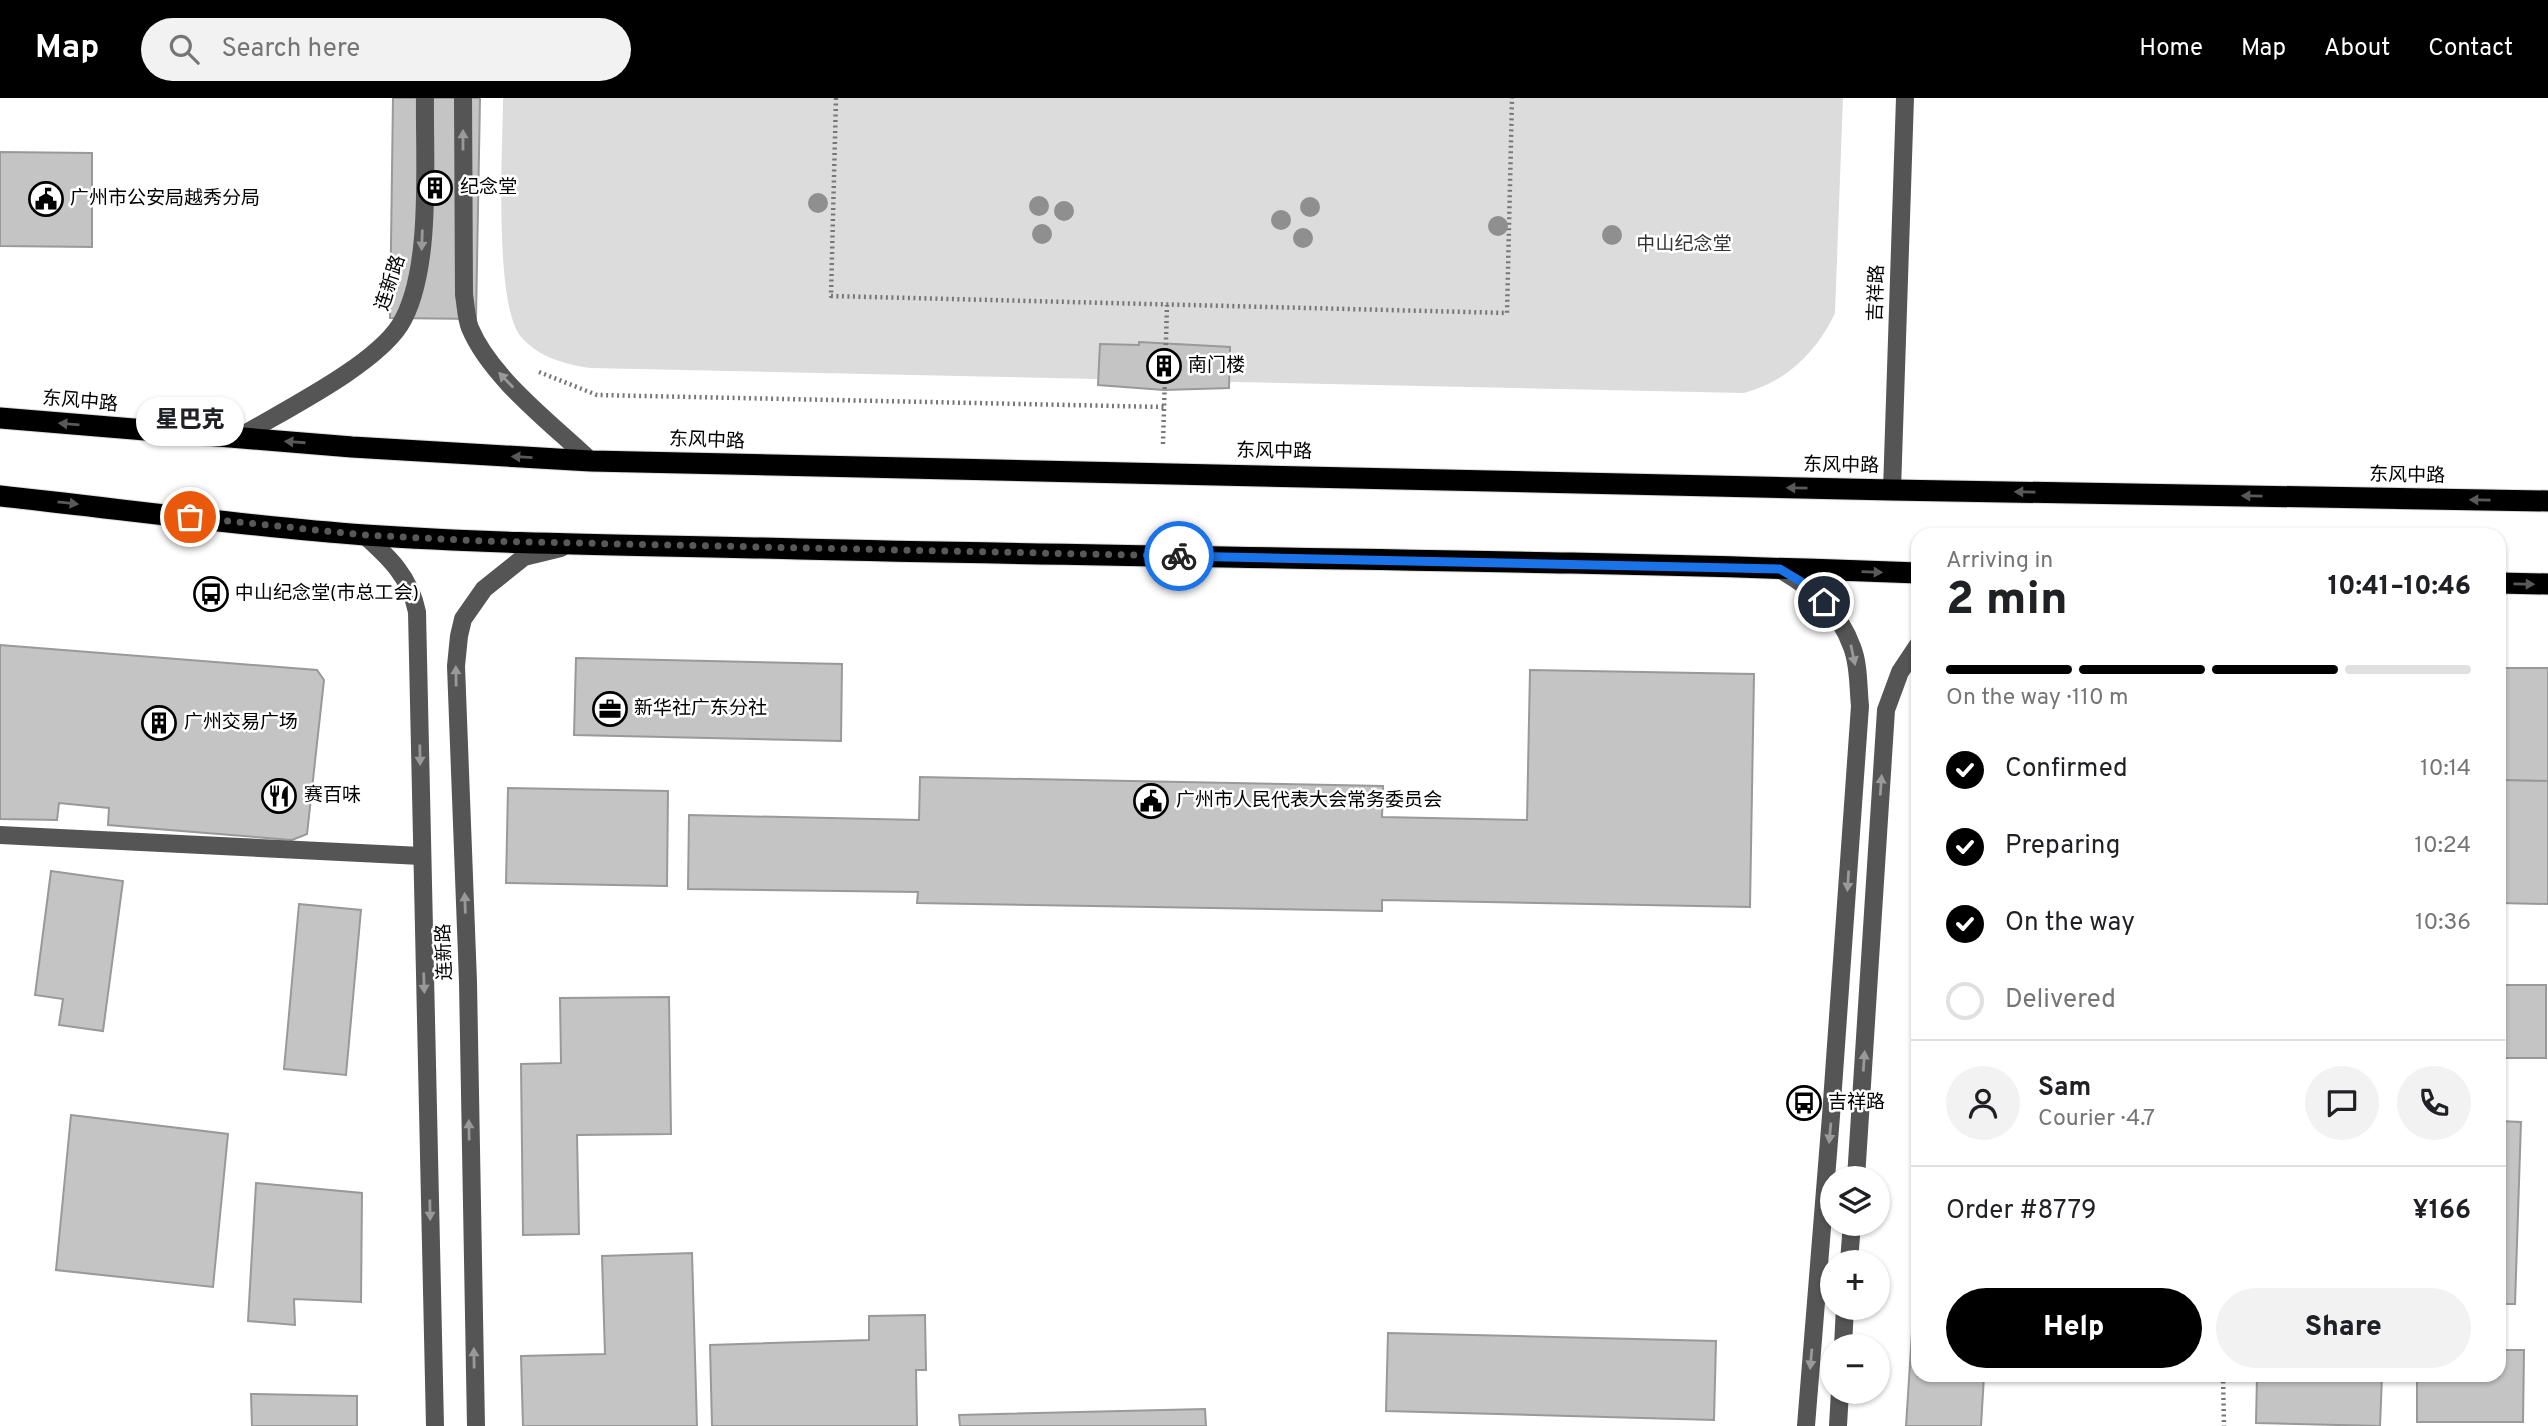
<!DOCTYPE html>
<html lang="en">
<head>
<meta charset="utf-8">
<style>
	:root { --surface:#fff; --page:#f2f2f2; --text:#202124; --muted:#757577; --line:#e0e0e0; --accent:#000 }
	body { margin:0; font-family:Overpass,"Noto Sans SC",sans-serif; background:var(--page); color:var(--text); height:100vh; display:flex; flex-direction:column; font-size:26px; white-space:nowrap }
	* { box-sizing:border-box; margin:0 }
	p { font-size:23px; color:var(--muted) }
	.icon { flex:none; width:38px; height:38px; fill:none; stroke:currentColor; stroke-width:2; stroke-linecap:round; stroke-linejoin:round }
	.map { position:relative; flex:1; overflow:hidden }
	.drawer { position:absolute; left:1911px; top:430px; width:595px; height:854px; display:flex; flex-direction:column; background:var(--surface); border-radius:21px; box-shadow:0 2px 5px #0004 }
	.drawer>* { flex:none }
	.tools { position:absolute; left:1820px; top:1068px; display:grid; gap:14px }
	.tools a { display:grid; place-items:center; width:70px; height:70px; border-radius:50%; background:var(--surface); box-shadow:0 2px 5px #0004; font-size:35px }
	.pin { position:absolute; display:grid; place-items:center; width:60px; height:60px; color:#fff; margin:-30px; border:4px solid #fff; border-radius:50%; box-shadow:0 2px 7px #0007 }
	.courier { position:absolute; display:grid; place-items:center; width:70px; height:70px; margin:-35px; border:5px solid #1a73e8; border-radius:50%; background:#fff; color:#222; box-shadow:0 2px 9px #0007 }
	.bubble { position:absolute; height:49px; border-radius:24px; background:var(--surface); box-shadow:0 2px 5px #0004; font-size:23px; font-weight:800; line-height:49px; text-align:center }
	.overview em { font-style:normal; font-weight:800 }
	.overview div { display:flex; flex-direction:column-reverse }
	.overview { display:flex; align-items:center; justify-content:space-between; height:119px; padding:0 35px }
	h1 { font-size:46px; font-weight:800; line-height:52px }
	.bar { display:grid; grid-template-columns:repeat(4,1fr); gap:10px 7px; align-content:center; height:84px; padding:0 35px }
	.bar i { height:9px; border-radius:5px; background:var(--line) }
	.bar .selected { background:var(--accent) }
	.bar p { grid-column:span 4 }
	.line { display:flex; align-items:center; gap:18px; padding:0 35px; border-top:2px solid var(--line) }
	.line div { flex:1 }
	.round { display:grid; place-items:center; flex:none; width:74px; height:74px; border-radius:37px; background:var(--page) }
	ol { padding:0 35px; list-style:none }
	li { display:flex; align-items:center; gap:21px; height:77px }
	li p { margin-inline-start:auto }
	li .icon { padding:7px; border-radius:50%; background:var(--accent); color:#fff; stroke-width:4 }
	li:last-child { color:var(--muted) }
	li i { width:38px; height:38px; border:4px solid var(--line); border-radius:50% }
	.cta { display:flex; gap:14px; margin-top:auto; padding:14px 35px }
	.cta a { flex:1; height:80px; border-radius:42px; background:var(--accent); color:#fff; font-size:28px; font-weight:800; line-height:80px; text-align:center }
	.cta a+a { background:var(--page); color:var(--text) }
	header { display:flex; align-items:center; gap:42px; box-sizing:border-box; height:98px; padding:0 35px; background:var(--accent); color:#fff }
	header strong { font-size:33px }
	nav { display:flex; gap:38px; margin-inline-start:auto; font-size:24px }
	.search { width:490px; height:63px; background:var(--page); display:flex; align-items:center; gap:18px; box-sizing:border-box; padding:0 24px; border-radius:38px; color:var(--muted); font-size:26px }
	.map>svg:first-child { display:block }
</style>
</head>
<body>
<header>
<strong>Map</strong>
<div class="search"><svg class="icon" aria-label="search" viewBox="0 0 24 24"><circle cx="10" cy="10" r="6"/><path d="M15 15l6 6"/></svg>Search here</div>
<nav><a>Home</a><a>Map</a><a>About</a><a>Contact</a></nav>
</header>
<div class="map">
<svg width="2548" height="1328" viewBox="0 0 2548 1328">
	<rect width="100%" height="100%" fill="#fff"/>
	<!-- green -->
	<path fill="#dcdcdc" d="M503,0H1843L1835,215C1817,254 1786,284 1744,295L590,270C565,266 540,260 522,240C493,209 503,48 503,0Z"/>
	<!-- building -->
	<g fill="#c4c4c4" stroke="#999" stroke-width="2">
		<path d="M393,0H480L476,221L390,220Z"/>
		<path d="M0,54L92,55V149L0,148Z"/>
		<path d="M1139,244L1230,249L1229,290L1164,292L1098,287L1100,246L1139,247Z"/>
		<path d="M0,547L317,572L324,582L307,736L292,742L108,727L109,710L59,705L57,722L0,721Z"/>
		<path d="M576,560L842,566L841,643L574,637Z"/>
		<path d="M2499,570H2548V683L2499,682Z"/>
		<path d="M1530,572L1754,576L1750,809L1382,802V813L917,805L918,794L688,791L689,717L919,722L920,679L1383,688L1382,719L1527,722Z"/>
		<path d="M2499,682L2548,683V806L2499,805Z"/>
		<path d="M508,690L668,693L667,788L506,785Z"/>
		<path d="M51,773L123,783L103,933L59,927L63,901L35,897Z"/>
		<path d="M299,806L361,812L346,977L284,971Z"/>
		<rect x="2499" y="887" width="47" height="73"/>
		<path d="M669,899L671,1036L577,1037L579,1136L523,1137L521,966L561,965L560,900Z"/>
		<path d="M71,1017L228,1036L213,1189L56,1172Z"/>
		<path d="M2499,1023L2521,1024L2515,1206H2499Z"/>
		<path d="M256,1085L362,1095L361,1204L294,1201L295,1227L248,1223Z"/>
		<path d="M692,1155L697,1328H523L521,1258L605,1256L602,1158Z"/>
		<path d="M1916,1172H1918V1278H1984L1981,1328H1906Z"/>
		<path d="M925,1217L926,1272H916L917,1328H712L710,1247L869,1242V1218Z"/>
		<path d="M1388,1235L1716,1243L1714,1322L1386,1313Z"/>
		<path d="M2499,1252H2524L2523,1324H2417V1278H2499Z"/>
		<path d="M2257,1278H2382L2380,1328L2256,1325Z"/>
		<path d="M251,1296L357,1298V1328H252Z"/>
		<path d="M1205,1311L1206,1328H960L959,1317Z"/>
	</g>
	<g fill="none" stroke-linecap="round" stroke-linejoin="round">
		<!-- highway casing -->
		<g stroke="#dbdbdb" stroke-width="23">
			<g id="highway">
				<path d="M0,320L352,349L591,363L1892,392L2548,403"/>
				<path d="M0,398C121,411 243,428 365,437C509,447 654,447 799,451C1172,460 1545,461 1918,475"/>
				<path d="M2499,485L2548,486"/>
			</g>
		</g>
		<!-- path -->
		<g stroke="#777" stroke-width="4.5" stroke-dasharray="2 3.5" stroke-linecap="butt">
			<path d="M836,0L831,198L1507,215L1512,0"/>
			<path d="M539,274L597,297L1164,309"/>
			<path d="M1163,346L1167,207"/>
			<path d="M2223,1278L2224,1328"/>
		</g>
		<!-- minor -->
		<g stroke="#555" stroke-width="18">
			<path d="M463,0L464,197C466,208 466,220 470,230C491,280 551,325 591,363"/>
			<path d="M238,340C282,313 373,269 400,227C433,174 424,63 425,0"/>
			<path d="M1892,392L1905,0"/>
			<path d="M364,437C389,459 410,479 417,514L435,1328"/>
			<path d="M1779,471C1812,490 1839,512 1852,549C1859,566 1858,589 1860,608L1831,1018L1806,1328"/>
			<path d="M0,737L421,758"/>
			<path d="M1856,1080L1886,612L1900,574L1918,547"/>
			<path d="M1849,1164L1852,1125"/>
			<path d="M1843,1248L1845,1209"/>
			<path d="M476,1328L468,884L456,568L459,538L463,521L484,491L524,459L561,450"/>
			<path d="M1838,1328L1840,1293"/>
		</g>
		<!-- highway -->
		<use href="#highway" stroke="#000" stroke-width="21"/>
	</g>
	<!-- trees -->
	<g fill="#8f8f8f">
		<circle cx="818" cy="105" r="10"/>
		<circle cx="1039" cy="108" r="10"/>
		<circle cx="1310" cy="109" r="10"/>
		<circle cx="1064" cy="113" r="10"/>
		<circle cx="1281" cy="122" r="10"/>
		<circle cx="1498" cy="128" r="10"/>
		<circle cx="1042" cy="136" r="10"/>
		<circle cx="1612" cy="137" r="10"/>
		<circle cx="1303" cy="140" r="10"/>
	</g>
	<!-- one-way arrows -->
	<defs><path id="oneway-solid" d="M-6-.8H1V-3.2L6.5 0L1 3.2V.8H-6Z" transform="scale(1.75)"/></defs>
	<g fill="#999">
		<use href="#oneway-solid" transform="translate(463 42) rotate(-90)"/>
		<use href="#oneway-solid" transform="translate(422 142) rotate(92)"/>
		<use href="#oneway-solid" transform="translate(506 282) rotate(-134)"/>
		<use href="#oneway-solid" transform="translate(1853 557) rotate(78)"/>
		<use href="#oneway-solid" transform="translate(456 578) rotate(-91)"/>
		<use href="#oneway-solid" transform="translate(420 657) rotate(89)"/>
		<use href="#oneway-solid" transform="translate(1881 687) rotate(-86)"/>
		<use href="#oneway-solid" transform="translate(1848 783) rotate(94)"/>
		<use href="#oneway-solid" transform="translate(465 805) rotate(-92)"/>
		<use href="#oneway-solid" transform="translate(424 885) rotate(88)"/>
		<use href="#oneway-solid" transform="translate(1864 963) rotate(-86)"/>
		<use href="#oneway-solid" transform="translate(469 1032) rotate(-91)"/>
		<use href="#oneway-solid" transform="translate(1830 1035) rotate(95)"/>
		<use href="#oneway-solid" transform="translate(430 1112) rotate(89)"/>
		<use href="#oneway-solid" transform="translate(474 1260) rotate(-91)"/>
		<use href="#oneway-solid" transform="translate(1811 1261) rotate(95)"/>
	</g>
	<g fill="#595959">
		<use href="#oneway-solid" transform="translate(69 326) rotate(-175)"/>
		<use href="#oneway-solid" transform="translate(295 344) rotate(-176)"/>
		<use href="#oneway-solid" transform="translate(522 359) rotate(-177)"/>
		<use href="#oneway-solid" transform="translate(1797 390) rotate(-179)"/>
		<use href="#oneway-solid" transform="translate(2025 394) rotate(-179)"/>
		<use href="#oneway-solid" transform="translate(2252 398) rotate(-179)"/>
		<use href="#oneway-solid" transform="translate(2480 402) rotate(-179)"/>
		<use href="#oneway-solid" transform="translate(68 405) rotate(6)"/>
		<use href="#oneway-solid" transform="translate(1872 474) rotate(2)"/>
		<use href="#oneway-solid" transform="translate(2524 486) rotate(1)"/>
	</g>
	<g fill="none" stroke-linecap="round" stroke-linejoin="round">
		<!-- done -->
		<path stroke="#595959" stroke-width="7" stroke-dasharray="0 12.6" d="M190,419L364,437L482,443L1179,458"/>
		<!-- route -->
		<path stroke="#1a73e8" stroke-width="9" d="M1179,458L1780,471L1810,489L1824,504"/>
	</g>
	<!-- icons -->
	<defs>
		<g id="building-ring" transform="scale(1.75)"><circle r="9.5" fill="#fff" stroke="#000" stroke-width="1.5"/><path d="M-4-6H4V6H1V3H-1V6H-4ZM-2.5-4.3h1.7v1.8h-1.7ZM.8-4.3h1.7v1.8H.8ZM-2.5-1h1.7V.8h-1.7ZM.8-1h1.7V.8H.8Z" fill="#000"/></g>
		<g id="civic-ring" transform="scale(1.75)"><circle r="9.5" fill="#fff" stroke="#000" stroke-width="1.5"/><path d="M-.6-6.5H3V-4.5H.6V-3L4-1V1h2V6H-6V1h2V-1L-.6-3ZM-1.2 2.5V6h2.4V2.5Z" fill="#000"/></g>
		<g id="bus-ring" transform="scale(1.75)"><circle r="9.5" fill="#fff" stroke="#000" stroke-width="1.5"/><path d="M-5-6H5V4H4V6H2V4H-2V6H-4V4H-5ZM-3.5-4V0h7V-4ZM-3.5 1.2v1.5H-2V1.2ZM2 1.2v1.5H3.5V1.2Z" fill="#000"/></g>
		<g id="office-ring" transform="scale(1.75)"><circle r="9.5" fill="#fff" stroke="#000" stroke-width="1.5"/><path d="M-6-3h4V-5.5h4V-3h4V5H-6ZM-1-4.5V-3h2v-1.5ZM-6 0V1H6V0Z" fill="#000"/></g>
		<g id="restaurant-ring" transform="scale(1.75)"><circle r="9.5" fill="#fff" stroke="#000" stroke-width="1.5"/><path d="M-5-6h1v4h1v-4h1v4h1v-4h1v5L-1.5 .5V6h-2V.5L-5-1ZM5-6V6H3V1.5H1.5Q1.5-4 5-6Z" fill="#000"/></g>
	</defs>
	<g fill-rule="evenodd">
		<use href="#building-ring" x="435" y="90"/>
		<use href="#civic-ring" x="46" y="101"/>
		<use href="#building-ring" x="1164" y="268"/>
		<use href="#bus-ring" x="211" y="496"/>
		<use href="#office-ring" x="610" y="611"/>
		<use href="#building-ring" x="159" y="625"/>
		<use href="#restaurant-ring" x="279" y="698"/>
		<use href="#civic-ring" x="1151" y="703"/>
		<use href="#bus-ring" x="1804" y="1005"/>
	</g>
	<g text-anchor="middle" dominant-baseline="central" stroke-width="5" stroke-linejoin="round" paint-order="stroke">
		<!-- poi labels -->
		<g font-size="19" fill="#000" stroke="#fff" text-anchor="start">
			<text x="460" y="90">纪念堂</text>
			<text x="70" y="101">广州市公安局越秀分局</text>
			<text x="1188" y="268">南门楼</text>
			<text x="235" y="496">中山纪念堂(市总工会)</text>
			<text x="634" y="611">新华社广东分社</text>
			<text x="184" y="625">广州交易广场</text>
			<text x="304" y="698">赛百味</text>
			<text x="1176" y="703">广州市人民代表大会常务委员会</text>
			<text x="1828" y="1005">吉祥路</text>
		</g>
		<!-- park labels -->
		<g font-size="19" fill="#333" stroke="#fff">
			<text x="1684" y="147">中山纪念堂</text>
		</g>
		<!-- street labels -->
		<g font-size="19" fill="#000" stroke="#fff">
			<text transform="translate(391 185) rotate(-72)">连新路</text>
			<text transform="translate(1877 195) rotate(-88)">吉祥路</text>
			<text transform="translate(80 304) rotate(5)">东风中路</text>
			<text transform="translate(707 343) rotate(2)">东风中路</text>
			<text transform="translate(1274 354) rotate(1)">东风中路</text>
			<text transform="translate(1841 368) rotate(1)">东风中路</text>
			<text transform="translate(2407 378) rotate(1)">东风中路</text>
			<text transform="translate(445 854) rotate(-92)">连新路</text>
		</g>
	</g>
</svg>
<div class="tools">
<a><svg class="icon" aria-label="layers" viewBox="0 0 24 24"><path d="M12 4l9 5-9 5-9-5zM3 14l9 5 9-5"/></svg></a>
<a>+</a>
<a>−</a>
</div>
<div class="pin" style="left:190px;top:419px;background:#ea580c"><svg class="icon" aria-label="bag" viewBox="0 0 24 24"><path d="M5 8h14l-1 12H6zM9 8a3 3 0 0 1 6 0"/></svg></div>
<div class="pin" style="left:1824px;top:504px;background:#1f2937"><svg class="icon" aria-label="home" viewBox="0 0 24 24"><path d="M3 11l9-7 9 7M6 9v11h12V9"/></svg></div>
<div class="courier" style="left:1179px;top:458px"><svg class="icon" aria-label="bike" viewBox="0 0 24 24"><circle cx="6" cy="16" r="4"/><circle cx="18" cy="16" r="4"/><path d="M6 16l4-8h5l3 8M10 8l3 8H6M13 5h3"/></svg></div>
<div class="bubble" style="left:136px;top:299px;width:108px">星巴克</div>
<section class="drawer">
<div class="overview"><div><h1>2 min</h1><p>Arriving in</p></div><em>10:41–10:46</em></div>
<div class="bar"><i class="selected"></i><i class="selected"></i><i class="selected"></i><i></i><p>On the way · 110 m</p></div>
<ol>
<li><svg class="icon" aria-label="check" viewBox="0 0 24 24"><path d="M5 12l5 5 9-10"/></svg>Confirmed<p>10:14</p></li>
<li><svg class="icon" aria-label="check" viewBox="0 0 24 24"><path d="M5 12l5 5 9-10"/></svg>Preparing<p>10:24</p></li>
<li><svg class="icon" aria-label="check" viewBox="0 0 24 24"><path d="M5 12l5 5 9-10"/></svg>On the way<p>10:36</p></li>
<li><i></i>Delivered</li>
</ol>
<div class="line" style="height:126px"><a class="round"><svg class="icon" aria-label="person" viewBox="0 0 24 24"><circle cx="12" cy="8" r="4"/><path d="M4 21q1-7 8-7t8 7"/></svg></a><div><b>Sam</b><p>Courier · 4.7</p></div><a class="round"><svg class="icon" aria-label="chat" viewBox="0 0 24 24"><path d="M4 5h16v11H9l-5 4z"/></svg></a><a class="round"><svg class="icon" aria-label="phone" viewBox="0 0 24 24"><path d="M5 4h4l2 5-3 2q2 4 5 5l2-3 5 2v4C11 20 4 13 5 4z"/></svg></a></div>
<div class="line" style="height:91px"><div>Order #8779</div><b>¥166</b></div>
<div class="cta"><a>Help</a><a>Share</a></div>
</section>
</div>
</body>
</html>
